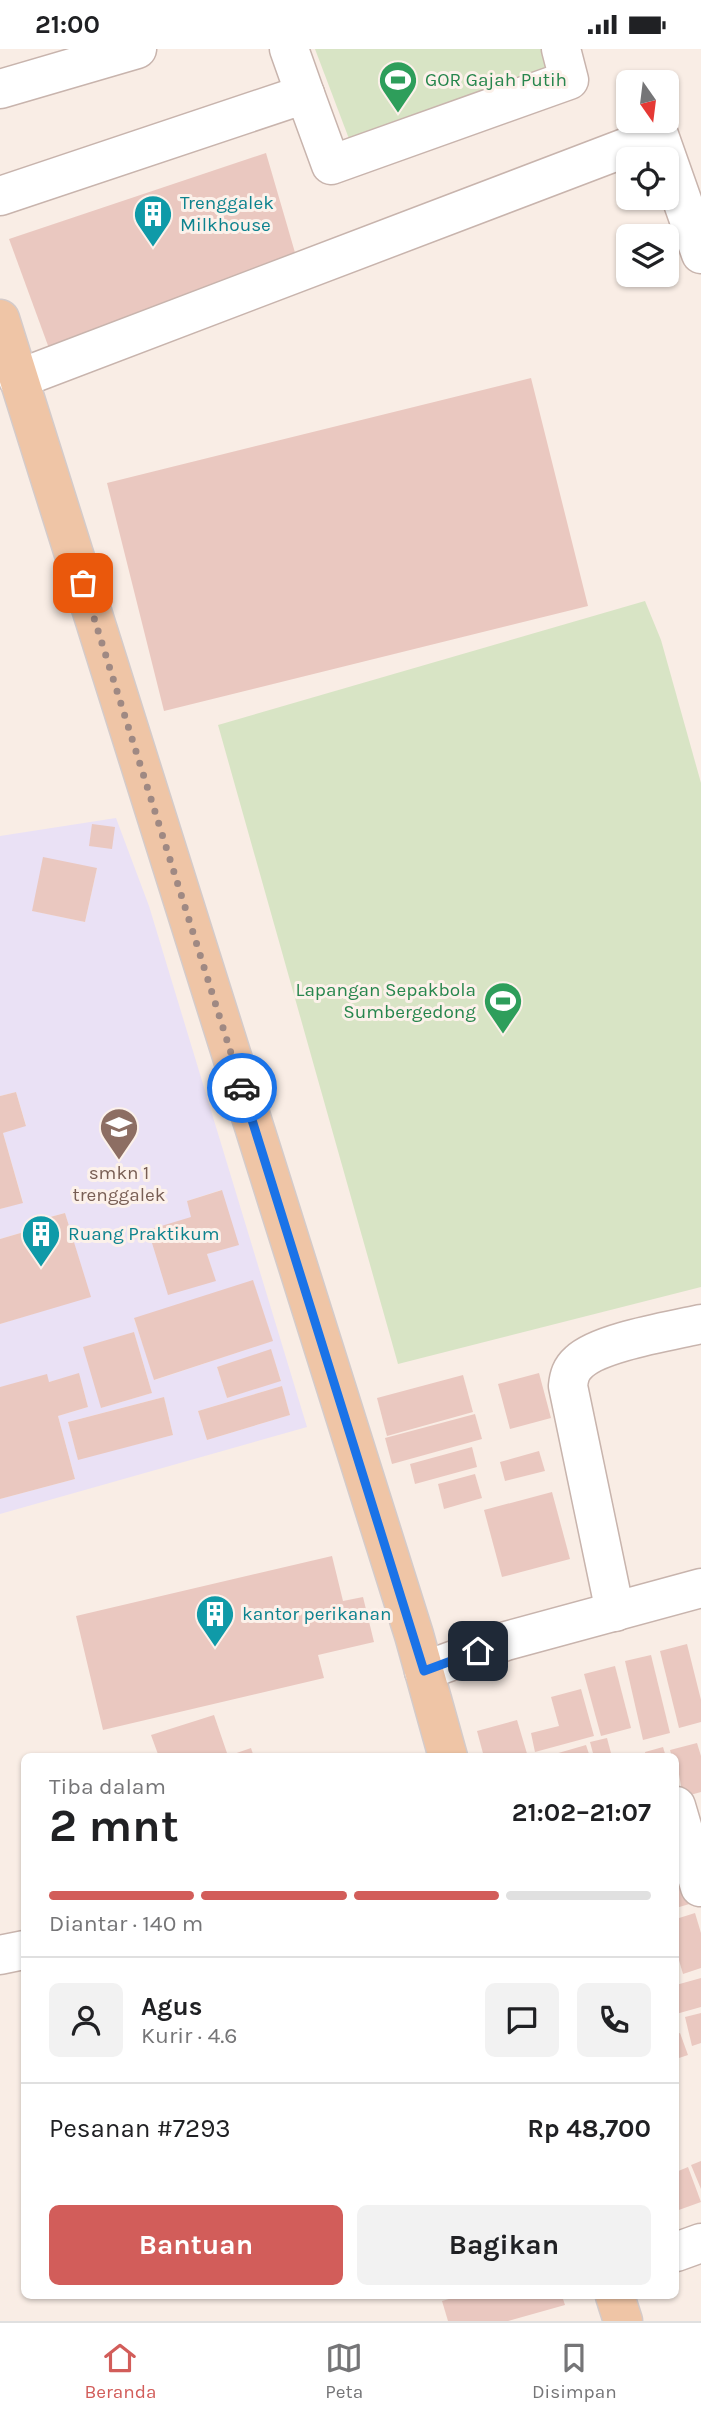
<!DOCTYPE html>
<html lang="id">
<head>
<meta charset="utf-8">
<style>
	:root { --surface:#fff; --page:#f2f2f2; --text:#202124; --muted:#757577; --line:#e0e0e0; --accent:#d25d5a }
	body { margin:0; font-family:Karla,sans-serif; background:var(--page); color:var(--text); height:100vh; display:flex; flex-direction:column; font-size:26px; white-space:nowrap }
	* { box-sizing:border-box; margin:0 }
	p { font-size:23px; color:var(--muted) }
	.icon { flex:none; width:38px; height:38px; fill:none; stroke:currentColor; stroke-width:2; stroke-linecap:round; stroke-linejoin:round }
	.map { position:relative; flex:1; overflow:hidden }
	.side { position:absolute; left:21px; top:1704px; width:658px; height:546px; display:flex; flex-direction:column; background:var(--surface); border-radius:10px; box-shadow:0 2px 5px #0004 }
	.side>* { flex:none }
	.needle { width:46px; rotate:166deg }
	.controls { position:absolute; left:616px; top:21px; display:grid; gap:14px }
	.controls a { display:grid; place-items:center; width:63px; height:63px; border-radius:10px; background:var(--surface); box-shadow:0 2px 5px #0004; font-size:35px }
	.pin { position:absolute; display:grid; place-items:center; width:60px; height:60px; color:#fff; margin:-30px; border-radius:14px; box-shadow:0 4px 10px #0006 }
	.courier { position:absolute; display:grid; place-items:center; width:70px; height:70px; margin:-35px; border:5px solid #1a73e8; border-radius:50%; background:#fff; color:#222; box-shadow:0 2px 9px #0007 }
	.headline em { font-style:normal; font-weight:700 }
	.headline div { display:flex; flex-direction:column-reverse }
	.headline { display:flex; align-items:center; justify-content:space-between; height:119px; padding:0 28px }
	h1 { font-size:46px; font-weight:700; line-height:52px }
	.bar { display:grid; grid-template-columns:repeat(4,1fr); gap:10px 7px; align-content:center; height:84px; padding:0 28px }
	.bar i { height:9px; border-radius:5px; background:var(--line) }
	.bar .active { background:var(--accent) }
	.bar p { grid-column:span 4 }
	.line { display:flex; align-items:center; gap:18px; padding:0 28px; border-top:2px solid var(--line) }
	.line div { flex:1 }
	.round { display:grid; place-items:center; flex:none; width:74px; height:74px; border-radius:10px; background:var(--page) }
	.cta { display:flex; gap:14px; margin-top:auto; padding:14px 28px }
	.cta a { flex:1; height:80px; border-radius:10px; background:var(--accent); color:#fff; font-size:28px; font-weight:700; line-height:80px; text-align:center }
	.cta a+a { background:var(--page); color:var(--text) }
	.status { display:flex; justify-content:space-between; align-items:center; height:49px; padding:0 35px; background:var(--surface); direction:ltr }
	.status svg { height:19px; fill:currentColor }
	.tabs { display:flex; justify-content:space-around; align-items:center; height:98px; border-top:2px solid var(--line); background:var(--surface); font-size:19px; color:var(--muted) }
	.tabs a { display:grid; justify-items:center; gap:4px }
	.tabs .active { color:var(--accent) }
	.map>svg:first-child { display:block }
</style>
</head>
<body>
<div class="status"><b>21:00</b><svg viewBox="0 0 49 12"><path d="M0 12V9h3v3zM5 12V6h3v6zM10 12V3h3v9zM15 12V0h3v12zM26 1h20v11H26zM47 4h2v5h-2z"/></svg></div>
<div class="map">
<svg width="701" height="2272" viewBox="0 0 701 2272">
	<rect width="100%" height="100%" fill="#f9ede5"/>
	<!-- education -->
	<path fill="#eae1f5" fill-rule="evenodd" d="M116,769L149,857L307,1378L0,1465V1450L75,1430L58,1367L88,1358L79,1325L49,1333L0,1338V1275L90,1247L65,1164L39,1171L41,1178L0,1190V1160L23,1153L3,1084L26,1076L16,1043L0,1047V787ZM97,819L85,873L33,862ZM221,1141L238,1195L207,1205L215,1231L187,1152ZM253,1232L272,1292L155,1331L134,1270ZM134,1283L152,1344L101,1359ZM271,1301L281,1331L227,1349L217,1318ZM282,1337L290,1366L207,1391L198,1362ZM164,1348L173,1386L78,1410L68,1373Z"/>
	<!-- green -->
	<g fill="#d8e4c5">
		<path d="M315,0H551L559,28L354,103Z"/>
		<path d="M645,552L661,591L701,734V1238L398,1315L218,676Z"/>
	</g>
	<!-- building -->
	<g fill="#eac8c0">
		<path d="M266,104L296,207L50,302L9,190Z"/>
		<path d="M531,329L588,557L164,662L107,434Z"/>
		<path d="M92,775L115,778L112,800L89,797Z"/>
		<path d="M43,808L97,819L85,873L32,862Z"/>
		<path d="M16,1043L26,1077L3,1084L23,1154L0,1160V1047Z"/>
		<path d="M222,1141L239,1196L207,1205L216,1232L168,1246L148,1181L191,1168L187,1152Z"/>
		<path d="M65,1164L91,1248L0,1275V1190L41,1178L39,1171Z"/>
		<path d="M253,1231L273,1292L154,1331L134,1269Z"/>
		<path d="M134,1283L152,1344L101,1359L83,1298Z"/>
		<path d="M271,1300L281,1332L227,1349L217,1318Z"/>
		<path d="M79,1324L88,1358L58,1367L75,1430L0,1450V1338L47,1325L49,1333Z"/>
		<path d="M539,1324L551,1369L510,1380L498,1335Z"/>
		<path d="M463,1326L473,1363L387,1387L377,1349Z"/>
		<path d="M282,1337L290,1366L207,1391L198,1362Z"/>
		<path d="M164,1348L173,1386L78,1411L68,1373Z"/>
		<path d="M475,1365L482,1390L392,1415L385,1389Z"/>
		<path d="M472,1398L477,1418L415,1435L410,1415Z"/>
		<path d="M539,1402L545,1422L505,1432L500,1413Z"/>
		<path d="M475,1425L482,1449L444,1460L438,1435Z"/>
		<path d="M552,1443L570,1510L502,1528L484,1461Z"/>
		<path d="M332,1507L343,1552L363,1548L374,1593L318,1606L324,1629L103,1681L76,1567Z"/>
		<path d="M687,1595L701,1651V1673L679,1679L660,1602Z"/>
		<path d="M651,1606L670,1684L643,1691L625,1612Z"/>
		<path d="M615,1617L631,1679L601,1687L584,1625Z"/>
		<path d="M581,1640L594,1687L535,1703L531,1684L559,1677L551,1648Z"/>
		<path d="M214,1666L228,1707L251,1699L254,1708H159L151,1686Z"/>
		<path d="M517,1671L528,1708H484L477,1682Z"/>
		<path d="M607,1689L612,1708H594L590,1693Z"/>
		<path d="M697,1694L701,1707V1743L683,1748L676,1708H672L670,1701Z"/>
		<path d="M586,1696L590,1708H548V1707Z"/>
		<path d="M663,1698L666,1708H646L645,1703Z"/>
		<path d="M688,1826L696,1853L676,1859V1830Z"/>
		<path d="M695,1864L701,1884V1919L683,1925L676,1901V1870Z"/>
		<path d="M701,1929V1958L676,1965V1936Z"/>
		<path d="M701,1964V1994L692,1997L685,1968Z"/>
		<path d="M680,1984L688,2006L676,2010V1985Z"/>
		<path d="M701,2112V2140L691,2116Z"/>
		<path d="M688,2118L701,2153L676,2162V2123Z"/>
		<path d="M459,2247H562L565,2256L508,2272H448L442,2252Z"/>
	</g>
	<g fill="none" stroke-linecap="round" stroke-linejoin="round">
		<!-- minor casing -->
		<g stroke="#c8b4ad" stroke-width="41">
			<g id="minor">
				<path d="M289,0L305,45"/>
				<path d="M0,40L137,0"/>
				<path d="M0,147L305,45L331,116L569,31L561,0"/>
				<path d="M18,330L659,86L701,205"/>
				<path d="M615,1563L568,1337C569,1327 571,1320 579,1313C600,1293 671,1282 701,1275"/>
				<path d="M424,1622L506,1592L701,1539"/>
				<path d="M676,1757L700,1838"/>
				<path d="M0,1906L24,1901"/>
				<path d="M676,2203L701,2194"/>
			</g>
		</g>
		<!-- major casing -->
		<g stroke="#d4cbca" stroke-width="41">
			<g id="major">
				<path d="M0,270L414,1586L448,1708"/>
				<path d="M615,2247L623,2272"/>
			</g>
		</g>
		<!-- minor -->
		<use href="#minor" stroke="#fff" stroke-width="38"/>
		<!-- major -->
		<use href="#major" stroke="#efc5a6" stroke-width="38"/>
	</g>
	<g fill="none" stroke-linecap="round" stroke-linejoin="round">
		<!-- done -->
		<path stroke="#9f8983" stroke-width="7" stroke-dasharray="0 12.6" d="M83,534L242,1039"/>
		<!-- route -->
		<path stroke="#1a73e8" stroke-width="9" d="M242,1039L424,1622L478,1602"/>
	</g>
	<!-- icons -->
	<defs>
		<g id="stadium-pin" transform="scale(2.0125)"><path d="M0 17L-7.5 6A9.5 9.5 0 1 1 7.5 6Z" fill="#2e9e5b" stroke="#fcf1ea"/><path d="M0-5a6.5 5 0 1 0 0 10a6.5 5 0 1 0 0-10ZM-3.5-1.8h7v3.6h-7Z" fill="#fff"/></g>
		<g id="building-pin" transform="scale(2.0125)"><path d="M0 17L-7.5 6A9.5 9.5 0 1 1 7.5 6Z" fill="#0f9aa8" stroke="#fcf1ea"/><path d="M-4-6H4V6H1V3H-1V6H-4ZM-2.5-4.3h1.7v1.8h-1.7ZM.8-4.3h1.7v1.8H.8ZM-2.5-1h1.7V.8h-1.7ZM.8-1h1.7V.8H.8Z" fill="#fff"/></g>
		<g id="school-pin" transform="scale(2.0125)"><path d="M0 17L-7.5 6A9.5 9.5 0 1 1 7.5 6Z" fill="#8d6e63" stroke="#fcf1ea"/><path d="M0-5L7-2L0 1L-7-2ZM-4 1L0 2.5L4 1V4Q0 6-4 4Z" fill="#fff"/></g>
	</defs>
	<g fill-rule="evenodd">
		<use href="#stadium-pin" x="398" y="31"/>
		<use href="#building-pin" x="153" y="165"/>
		<use href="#stadium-pin" x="503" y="952"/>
		<use href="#school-pin" x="119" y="1078"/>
		<use href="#building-pin" x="41" y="1185"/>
		<use href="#building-pin" x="215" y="1565"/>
	</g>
	<g text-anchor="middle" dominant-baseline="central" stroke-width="6" stroke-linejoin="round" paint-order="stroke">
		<!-- leisure labels -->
		<g font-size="19" fill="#27864d" stroke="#fcf1ea" text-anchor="start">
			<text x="425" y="31">GOR Gajah Putih</text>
			<text x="476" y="941" text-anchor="end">Lapangan Sepakbola<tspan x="476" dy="22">Sumbergedong</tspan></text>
		</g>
		<!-- culture labels -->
		<g font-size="19" fill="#0d838f" stroke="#fcf1ea" text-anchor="start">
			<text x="180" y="154">Trenggalek<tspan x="180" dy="22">Milkhouse</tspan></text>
			<text x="68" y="1185">Ruang Praktikum</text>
			<text x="242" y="1565">kantor perikanan</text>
		</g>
		<!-- education labels -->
		<g font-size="19" fill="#785e54" stroke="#fcf1ea">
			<text x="119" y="1124">smkn 1<tspan x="119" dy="22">trenggalek</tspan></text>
		</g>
	</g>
</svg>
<div class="controls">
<a><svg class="needle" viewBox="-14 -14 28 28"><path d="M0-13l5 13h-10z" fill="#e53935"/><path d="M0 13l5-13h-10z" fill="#757577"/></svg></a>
<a><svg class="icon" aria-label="locate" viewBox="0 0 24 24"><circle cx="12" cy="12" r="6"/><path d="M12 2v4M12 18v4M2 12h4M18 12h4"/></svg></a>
<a><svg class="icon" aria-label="layers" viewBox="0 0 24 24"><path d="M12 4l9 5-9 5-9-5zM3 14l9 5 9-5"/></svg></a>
</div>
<div class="pin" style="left:83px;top:534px;background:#ea580c"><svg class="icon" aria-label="bag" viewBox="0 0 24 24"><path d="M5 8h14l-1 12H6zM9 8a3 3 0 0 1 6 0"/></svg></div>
<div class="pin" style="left:478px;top:1602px;background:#1f2937"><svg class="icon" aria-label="home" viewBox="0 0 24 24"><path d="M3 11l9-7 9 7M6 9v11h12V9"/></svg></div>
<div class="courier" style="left:242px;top:1039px"><svg class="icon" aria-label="car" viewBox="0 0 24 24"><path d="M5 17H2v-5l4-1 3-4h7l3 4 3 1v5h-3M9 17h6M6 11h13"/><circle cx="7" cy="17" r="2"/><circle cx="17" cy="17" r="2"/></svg></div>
<section class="side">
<div class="headline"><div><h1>2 mnt</h1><p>Tiba dalam</p></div><em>21:02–21:07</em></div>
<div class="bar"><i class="active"></i><i class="active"></i><i class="active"></i><i></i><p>Diantar · 140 m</p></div>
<div class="line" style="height:126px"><a class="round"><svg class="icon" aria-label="person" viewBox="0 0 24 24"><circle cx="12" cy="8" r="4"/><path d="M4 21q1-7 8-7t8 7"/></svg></a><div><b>Agus</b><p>Kurir · 4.6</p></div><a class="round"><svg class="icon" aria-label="chat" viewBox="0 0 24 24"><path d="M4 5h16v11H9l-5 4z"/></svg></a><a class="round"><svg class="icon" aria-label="phone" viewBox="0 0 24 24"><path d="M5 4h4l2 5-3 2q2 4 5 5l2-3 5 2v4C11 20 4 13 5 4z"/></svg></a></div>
<div class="line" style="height:91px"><div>Pesanan #7293</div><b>Rp 48,700</b></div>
<div class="cta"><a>Bantuan</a><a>Bagikan</a></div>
</section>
</div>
<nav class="tabs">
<a class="active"><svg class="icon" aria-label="home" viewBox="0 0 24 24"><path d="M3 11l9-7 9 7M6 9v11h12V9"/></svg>Beranda</a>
<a><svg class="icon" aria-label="map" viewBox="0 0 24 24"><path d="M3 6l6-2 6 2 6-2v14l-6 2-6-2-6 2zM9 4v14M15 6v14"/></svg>Peta</a>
<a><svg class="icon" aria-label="saved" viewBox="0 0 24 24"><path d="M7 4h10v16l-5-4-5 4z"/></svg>Disimpan</a>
</nav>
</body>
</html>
